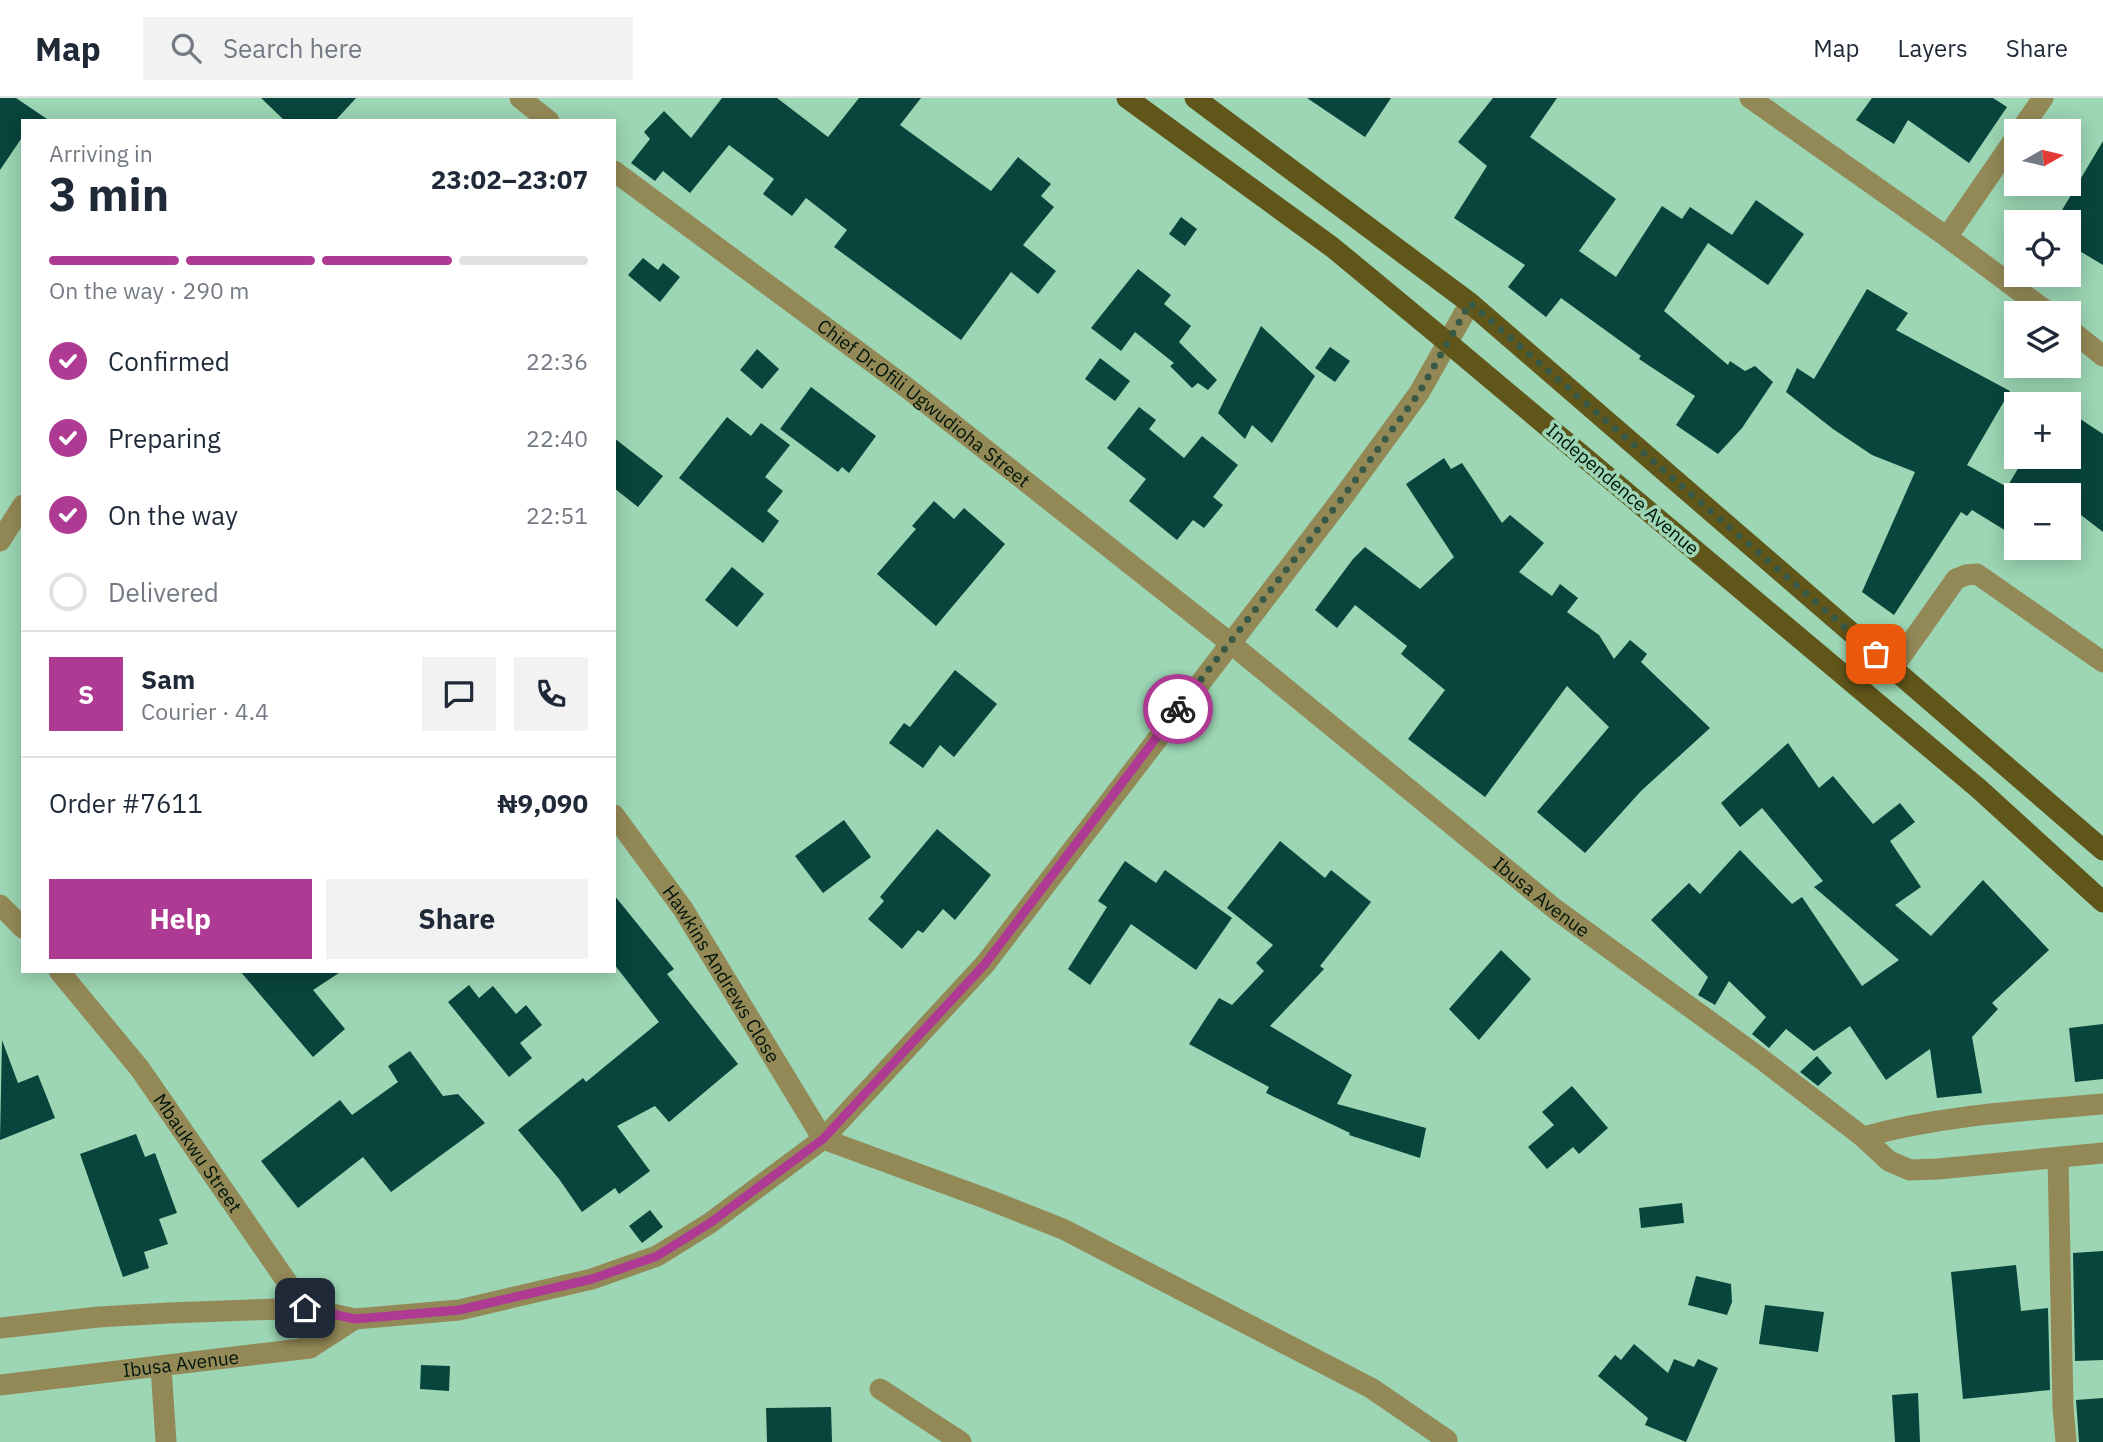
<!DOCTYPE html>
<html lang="en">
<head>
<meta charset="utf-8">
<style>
	:root { --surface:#fff; --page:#f2f2f3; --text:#1f2937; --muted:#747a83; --line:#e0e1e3; --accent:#af3a93 }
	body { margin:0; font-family:"IBM Plex Sans",sans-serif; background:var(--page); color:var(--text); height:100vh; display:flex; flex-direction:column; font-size:26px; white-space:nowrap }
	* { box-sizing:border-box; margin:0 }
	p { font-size:23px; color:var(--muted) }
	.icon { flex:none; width:38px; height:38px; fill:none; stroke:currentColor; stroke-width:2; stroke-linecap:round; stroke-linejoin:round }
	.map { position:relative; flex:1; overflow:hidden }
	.sheet { position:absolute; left:21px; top:21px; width:595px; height:854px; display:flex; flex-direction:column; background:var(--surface); border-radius:0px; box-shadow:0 4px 18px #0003 }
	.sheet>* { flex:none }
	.needle { width:46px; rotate:82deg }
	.fabs { position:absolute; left:2004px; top:21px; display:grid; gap:14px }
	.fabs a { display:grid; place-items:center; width:77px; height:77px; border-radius:0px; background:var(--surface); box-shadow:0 4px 18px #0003; font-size:35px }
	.pin { position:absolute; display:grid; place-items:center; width:60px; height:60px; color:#fff; margin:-30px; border-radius:14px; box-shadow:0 4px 10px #0006 }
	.courier { position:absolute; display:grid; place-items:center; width:70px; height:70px; margin:-35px; border:5px solid #af3a93; border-radius:50%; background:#fff; color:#222; box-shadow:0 2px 9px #0007 }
	.summary em { font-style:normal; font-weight:800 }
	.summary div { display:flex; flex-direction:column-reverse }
	.summary { display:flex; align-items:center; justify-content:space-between; height:119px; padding:0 28px }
	h1 { font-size:46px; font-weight:800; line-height:52px }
	.bar { display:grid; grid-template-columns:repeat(4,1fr); gap:10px 7px; align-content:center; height:84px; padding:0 28px }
	.bar i { height:9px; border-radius:5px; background:var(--line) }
	.bar .active { background:var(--accent) }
	.bar p { grid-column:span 4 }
	.line { display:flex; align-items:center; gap:18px; padding:0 28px; border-top:2px solid var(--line) }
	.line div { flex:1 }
	.round { display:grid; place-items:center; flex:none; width:74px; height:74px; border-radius:0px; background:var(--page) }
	ol { padding:0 28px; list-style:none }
	li { display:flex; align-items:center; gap:21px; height:77px }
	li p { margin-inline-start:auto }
	li .icon { padding:7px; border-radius:50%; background:var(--accent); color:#fff; stroke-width:4 }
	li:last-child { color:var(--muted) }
	li i { width:38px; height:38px; border:4px solid var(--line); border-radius:50% }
	.action { display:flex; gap:14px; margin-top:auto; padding:14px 28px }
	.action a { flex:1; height:80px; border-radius:0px; background:var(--accent); color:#fff; font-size:28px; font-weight:800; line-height:80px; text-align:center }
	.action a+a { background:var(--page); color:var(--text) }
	header { display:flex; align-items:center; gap:42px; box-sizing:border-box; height:98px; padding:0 35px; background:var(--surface); border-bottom:2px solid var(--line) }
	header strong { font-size:33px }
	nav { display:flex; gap:38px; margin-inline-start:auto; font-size:24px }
	.search { width:490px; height:63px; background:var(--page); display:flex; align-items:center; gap:18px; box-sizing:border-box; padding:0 24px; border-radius:0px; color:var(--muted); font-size:26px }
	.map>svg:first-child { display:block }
</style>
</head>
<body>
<header>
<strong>Map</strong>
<div class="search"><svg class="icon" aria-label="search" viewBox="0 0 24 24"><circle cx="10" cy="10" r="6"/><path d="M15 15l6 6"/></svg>Search here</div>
<nav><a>Map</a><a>Layers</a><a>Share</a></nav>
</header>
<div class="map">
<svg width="2103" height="1344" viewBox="0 0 2103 1344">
	<rect width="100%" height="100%" fill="#9cd6b4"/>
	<!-- building -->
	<g fill="#08453c">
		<path d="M0,0H16L50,23H23V38L0,72Z"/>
		<path d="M261,0H356L335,23H285Z"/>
		<path d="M722,0H777L828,39L859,0H921L900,27L991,93L1018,59L1051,86L1041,98L1054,109L1023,147L1056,173L1038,196L1011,174L961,242L834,149L847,132L806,100L792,118L763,96L774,81L729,47L690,95L663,73L655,83L631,65L650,41L644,34L664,13L691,40Z"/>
		<path d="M1307,0H1391L1365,39Z"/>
		<path d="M1493,0H1557L1530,39L1616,101L1579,153L1616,179L1662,108L1682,121L1690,109L1732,137L1756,102L1804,136L1768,187L1708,145L1664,213L1728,267L1730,263L1745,273L1755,268L1773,284L1742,330L1718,356L1676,327L1695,298L1639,261L1641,258L1561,200L1546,219L1508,189L1525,167L1454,120L1487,68L1458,44Z"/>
		<path d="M1872,0H1993L2007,9L1969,65L1908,22L1894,46L1856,22Z"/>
		<path d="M2103,43V167L2068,146V124H2055Z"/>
		<path d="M1181,119L1197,131L1185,148L1169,136Z"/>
		<path d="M643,160L658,172L663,165L680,179L660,204L628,177Z"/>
		<path d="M1138,171L1171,197L1164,206L1191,228L1179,244L1217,282L1208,292L1198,285L1192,290L1170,268L1174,265L1135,234L1121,253L1091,230Z"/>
		<path d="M1867,191L1908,215L1896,232L2010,293L1967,367L2007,389L2025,359H2068V313L2103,336V434L2068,407V397H2016V439L1972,412L1967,418L1961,414L1894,517L1862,494L1915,374L1872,357L1833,331L1786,294L1797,270L1814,281Z"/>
		<path d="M1261,228L1315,278L1272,345L1252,327L1245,341L1218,315Z"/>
		<path d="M1330,249L1350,263L1335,284L1315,270Z"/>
		<path d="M757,251L779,271L762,291L740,272Z"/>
		<path d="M1100,260L1130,283L1115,303L1085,281Z"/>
		<path d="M811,289L876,338L849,375L842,369L838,374L780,331Z"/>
		<path d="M1139,309L1156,322L1149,331L1184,360L1202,338L1238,367L1213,399L1223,407L1204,430L1193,422L1177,442L1129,403L1146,381L1107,350Z"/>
		<path d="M727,319L751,338L761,325L790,347L765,379L783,393L767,413L779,423L763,445L679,380Z"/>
		<path d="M614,340L663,378L638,409L614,390Z"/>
		<path d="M1444,360L1451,371L1462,365L1502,425L1510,417L1544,445L1519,474L1552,498L1560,486L1578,500L1567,514L1599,537L1614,561L1630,542L1647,556L1641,564L1710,630L1641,693L1585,755L1537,714L1609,629L1567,588L1485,699L1408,641L1445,592L1401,556L1407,548L1355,507L1337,530L1315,512L1353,461L1365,449L1420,491L1454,459L1406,386Z"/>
		<path d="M934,403L954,421L964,410L1005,446L936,528L877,476L916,431L912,428Z"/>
		<path d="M732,469L764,496L737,529L705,502Z"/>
		<path d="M955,572L997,606L954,659L940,647L923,670L889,645L904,625L910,629Z"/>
		<path d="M1788,645L1819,690L1833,678L1873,726L1900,705L1915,724L1890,743L1921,789L1895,807L1931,838L1983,782L2049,852L1992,905L1998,911L1972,939L1982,995L1937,1000L1930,951L1886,982L1850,928L1814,953L1786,931L1769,950L1752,936L1766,919L1729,883L1715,907L1698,897L1708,879L1651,822L1689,785L1700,796L1740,752L1792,806L1802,799L1862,888L1899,862L1814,789L1823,783L1762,710L1740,729L1721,705Z"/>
		<path d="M844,722L871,759L823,795L795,758Z"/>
		<path d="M937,731L991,777L955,822L943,811L923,835L918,832L902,851L868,821L884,803L880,799Z"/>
		<path d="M1280,743L1325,780L1331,772L1371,804L1320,868L1324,871L1270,928L1352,977L1337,1006L1426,1030L1420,1060L1349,1037L1350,1035L1266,995L1269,989L1189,946L1219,900L1232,907L1264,873L1256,865L1273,847L1227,810Z"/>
		<path d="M1125,763L1156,785L1165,772L1232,820L1196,872L1131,826L1090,887L1068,871L1107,809L1098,803Z"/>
		<path d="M614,797L674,871L667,876L738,966L669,1024L655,1008L617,1028L650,1073L619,1096L615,1090L582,1114L559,1081L518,1032L583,980L586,984L659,924L614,866Z"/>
		<path d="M1501,852L1531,881L1479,942L1449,911Z"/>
		<path d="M240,873H342L313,892L345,931L313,959Z"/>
		<path d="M469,887L479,900L493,888L516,916L526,907L542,927L520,945L532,960L509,979L448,904Z"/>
		<path d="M2103,926V981L2075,984L2069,930Z"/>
		<path d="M2,942L18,985L38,977L55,1020L0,1042Z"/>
		<path d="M410,953L443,998L458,996L485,1025L391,1094L363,1059L298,1110L261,1063L340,1002L352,1017L398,984L388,968Z"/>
		<path d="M1817,958L1832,975L1818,988L1800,974Z"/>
		<path d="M1572,988L1608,1030L1579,1056L1573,1049L1547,1071L1528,1049L1554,1027L1542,1014Z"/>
		<path d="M136,1036L145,1059L155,1055L177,1115L159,1121L168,1146L144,1154L149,1170L123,1179L80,1056Z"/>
		<path d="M1682,1105L1684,1125L1641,1130L1639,1110Z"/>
		<path d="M650,1112L663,1129L642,1145L629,1128Z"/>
		<path d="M2103,1153V1262L2075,1263L2073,1155Z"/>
		<path d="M2016,1167L2021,1213L2048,1210L2050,1292L1963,1301L1951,1174Z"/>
		<path d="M1696,1178L1731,1186L1732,1204L1727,1217L1688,1207Z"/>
		<path d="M1765,1207L1824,1214L1818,1254L1759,1246Z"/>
		<path d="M1634,1246L1668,1275L1674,1261L1694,1269L1698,1261L1718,1270L1686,1344L1645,1327L1648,1320L1598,1278L1615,1257L1621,1262Z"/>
		<path d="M421,1267L450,1268L449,1293L420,1291Z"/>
		<path d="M1918,1295L1920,1344H1895L1892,1297Z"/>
		<path d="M2103,1300V1344H2079L2076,1302Z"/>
		<path d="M831,1309L832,1344H767L766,1310Z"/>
	</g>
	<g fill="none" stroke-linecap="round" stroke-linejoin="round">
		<!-- minor -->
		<g stroke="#938957" stroke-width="21">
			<path d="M520,0L549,23"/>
			<path d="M1750,0L1947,139L2016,39"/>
			<path d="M2020,33L2043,0"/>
			<path id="s1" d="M614,73L906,289L1229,544L1555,811L1760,960L1863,1039L1889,1063L1910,1072L1938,1071L2103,1055"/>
			<path d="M1947,139L2049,215"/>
			<path d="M2068,230L2103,258"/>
			<path d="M0,443L23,407"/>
			<path d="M1893,570L1956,481L1966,477L1977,476L2103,564"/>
			<path id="s2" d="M614,717L683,811L823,1041L987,1101L1063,1131L1371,1290L1447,1342"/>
			<path d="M0,807L23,830"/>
			<path id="s3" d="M59,873L140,971L305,1210L310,1250"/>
			<path d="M1863,1039C1941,1017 2023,1013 2103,1006"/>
			<path d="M2058,1060L2063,1309L2066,1344"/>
			<path d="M0,1230L98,1219L169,1215L305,1210L355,1221L459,1212L592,1181L657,1158L710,1125L823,1041L985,866L1343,399L1419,295L1470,205"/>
			<path d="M161,1269L166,1344"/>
			<path id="s4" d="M0,1287L310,1250L355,1221"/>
			<path d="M880,1291L961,1344"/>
		</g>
		<!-- major -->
		<g stroke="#615619" stroke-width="21">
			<path d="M1127,0L1332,149L1447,244L1978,690L2103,804"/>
			<path d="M1195,0L1470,205L2103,752"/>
		</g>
	</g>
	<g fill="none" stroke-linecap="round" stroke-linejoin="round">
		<!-- done -->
		<path stroke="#375946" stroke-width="7" stroke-dasharray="0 12.6" d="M1178,611L1343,399L1419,295L1470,205L1876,556"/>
		<!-- route -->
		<path stroke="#af3a93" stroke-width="9" d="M305,1210L355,1221L459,1212L592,1181L657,1158L710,1125L823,1041L985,866L1178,611"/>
	</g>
	<g text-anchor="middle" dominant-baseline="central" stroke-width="7" stroke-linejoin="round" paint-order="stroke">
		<!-- street labels -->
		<g font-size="19" fill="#01150a" stroke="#9cd6b4">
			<text stroke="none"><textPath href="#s1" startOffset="387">Chief Dr.Ofili Ugwudioha Street</textPath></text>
			<text transform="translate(1623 391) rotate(40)">Independence Avenue</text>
			<text stroke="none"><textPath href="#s1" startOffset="1178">Ibusa Avenue</textPath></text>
			<text stroke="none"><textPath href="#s2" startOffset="192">Hawkins Andrews Close</textPath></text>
			<text stroke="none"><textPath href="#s3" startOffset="229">Mbaukwu Street</textPath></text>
			<text stroke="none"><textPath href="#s4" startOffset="182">Ibusa Avenue</textPath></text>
		</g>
	</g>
</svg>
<div class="fabs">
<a><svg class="needle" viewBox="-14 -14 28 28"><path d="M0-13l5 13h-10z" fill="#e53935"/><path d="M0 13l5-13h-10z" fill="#747a83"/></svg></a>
<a><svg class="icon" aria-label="locate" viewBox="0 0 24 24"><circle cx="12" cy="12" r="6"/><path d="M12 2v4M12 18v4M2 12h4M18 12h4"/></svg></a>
<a><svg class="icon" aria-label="layers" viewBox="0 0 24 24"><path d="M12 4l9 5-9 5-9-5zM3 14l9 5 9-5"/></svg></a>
<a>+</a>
<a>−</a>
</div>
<div class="pin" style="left:1876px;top:556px;background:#ea580c"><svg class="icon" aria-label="bag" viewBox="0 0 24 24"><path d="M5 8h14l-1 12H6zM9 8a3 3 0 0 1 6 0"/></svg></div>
<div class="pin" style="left:305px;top:1210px;background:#1f2937"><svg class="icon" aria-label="home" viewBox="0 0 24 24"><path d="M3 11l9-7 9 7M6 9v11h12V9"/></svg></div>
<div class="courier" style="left:1178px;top:611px"><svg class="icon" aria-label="bike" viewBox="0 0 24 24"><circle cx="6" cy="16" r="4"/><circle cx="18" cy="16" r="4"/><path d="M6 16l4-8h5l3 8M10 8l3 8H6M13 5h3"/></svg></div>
<section class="sheet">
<div class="summary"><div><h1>3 min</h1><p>Arriving in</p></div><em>23:02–23:07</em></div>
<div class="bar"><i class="active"></i><i class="active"></i><i class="active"></i><i></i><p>On the way · 290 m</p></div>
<ol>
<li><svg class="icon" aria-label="check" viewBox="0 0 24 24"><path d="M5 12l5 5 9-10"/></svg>Confirmed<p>22:36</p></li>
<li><svg class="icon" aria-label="check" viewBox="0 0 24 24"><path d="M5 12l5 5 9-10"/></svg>Preparing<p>22:40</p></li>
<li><svg class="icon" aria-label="check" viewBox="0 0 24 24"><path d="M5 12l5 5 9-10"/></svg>On the way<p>22:51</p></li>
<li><i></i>Delivered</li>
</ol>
<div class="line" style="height:126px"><b class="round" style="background:var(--accent);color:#fff">S</b><div><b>Sam</b><p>Courier · 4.4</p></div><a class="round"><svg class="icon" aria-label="chat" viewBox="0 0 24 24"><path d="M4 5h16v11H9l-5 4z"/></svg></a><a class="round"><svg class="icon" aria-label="phone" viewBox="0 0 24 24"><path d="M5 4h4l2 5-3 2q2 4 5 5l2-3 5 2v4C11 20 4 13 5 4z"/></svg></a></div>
<div class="line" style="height:91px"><div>Order #7611</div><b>₦9,090</b></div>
<div class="action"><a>Help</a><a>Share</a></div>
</section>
</div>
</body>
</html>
